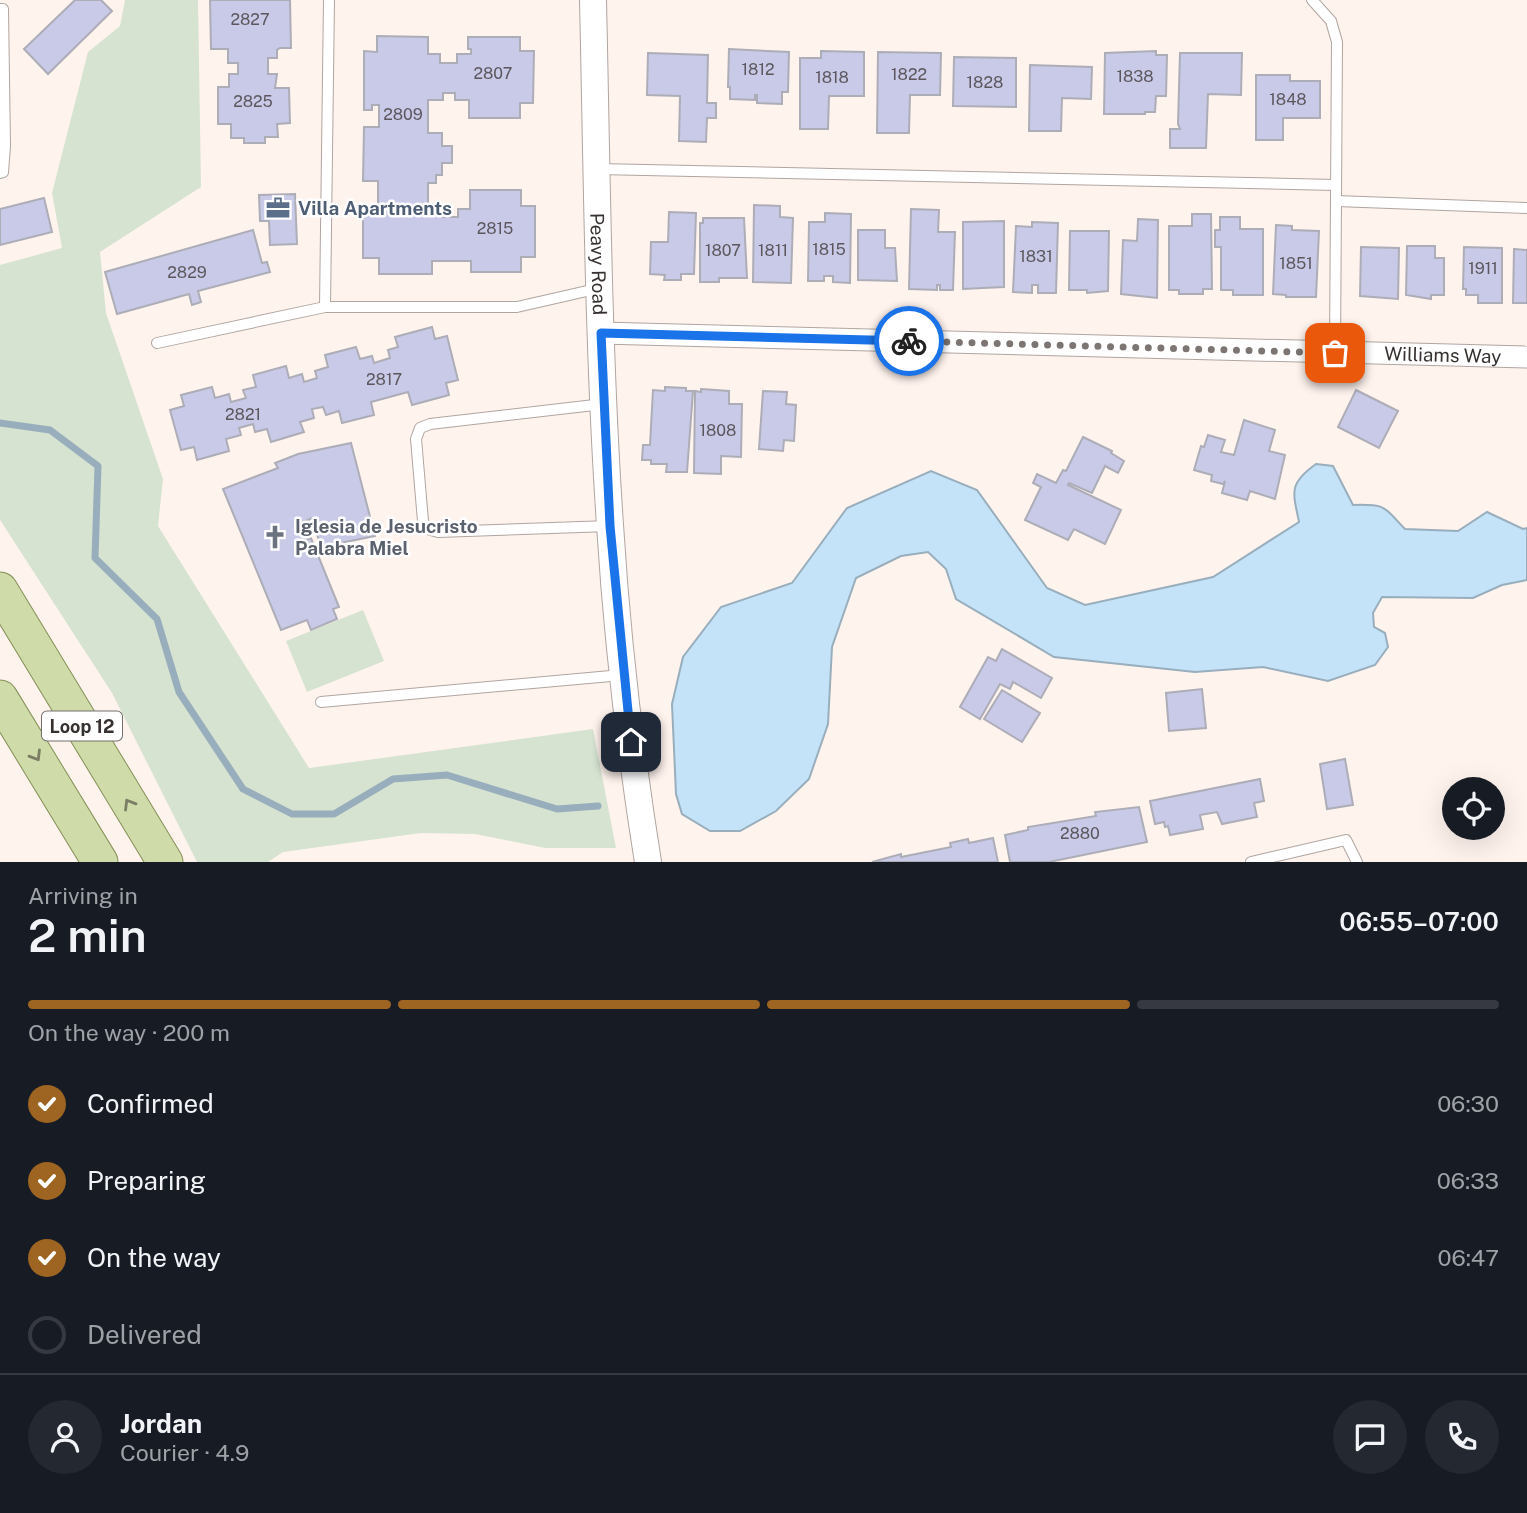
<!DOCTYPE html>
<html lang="en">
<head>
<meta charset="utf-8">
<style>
	:root { --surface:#171b24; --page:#242831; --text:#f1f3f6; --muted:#9ea1a6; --line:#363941; --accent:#9d6422 }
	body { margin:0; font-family:"Public Sans",sans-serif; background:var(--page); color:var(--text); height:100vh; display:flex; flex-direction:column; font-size:26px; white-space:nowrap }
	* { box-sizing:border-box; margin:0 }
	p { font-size:23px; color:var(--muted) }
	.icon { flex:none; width:38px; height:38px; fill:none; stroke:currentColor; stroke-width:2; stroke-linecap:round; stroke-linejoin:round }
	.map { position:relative; height:862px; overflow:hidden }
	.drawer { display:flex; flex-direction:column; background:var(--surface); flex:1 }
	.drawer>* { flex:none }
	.controls { position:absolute; left:1442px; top:777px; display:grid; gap:14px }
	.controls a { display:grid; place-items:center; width:63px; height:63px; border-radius:50%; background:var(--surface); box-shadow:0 7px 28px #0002; font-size:35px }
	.pin { position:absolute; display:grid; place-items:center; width:60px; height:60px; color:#fff; margin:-30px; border-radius:14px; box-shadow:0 4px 10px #0006 }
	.courier { position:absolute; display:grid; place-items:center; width:70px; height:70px; margin:-35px; border:5px solid #1a73e8; border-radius:50%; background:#fff; color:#222; box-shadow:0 2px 9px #0007 }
	.head em { font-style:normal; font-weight:600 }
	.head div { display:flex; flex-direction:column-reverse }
	.head { display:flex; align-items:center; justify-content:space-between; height:119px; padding:0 28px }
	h1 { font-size:46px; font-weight:600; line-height:52px }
	.bar { display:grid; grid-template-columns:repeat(4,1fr); gap:10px 7px; align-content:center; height:84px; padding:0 28px }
	.bar i { height:9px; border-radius:5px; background:var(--line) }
	.bar .active { background:var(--accent) }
	.bar p { grid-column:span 4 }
	.line { display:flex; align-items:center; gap:18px; padding:0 28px; border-top:2px solid var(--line) }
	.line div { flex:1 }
	.round { display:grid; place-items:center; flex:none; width:74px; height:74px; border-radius:37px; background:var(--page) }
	ol { padding:0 28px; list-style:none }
	li { display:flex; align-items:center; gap:21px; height:77px }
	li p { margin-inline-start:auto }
	li .icon { padding:7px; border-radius:50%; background:var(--accent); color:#fff; stroke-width:4 }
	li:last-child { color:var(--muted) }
	li i { width:38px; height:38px; border:4px solid var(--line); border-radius:50% }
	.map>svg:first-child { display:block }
</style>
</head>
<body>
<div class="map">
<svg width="1527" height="862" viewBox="0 0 1527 862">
	<rect width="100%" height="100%" fill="#fff3ee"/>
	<!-- green -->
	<g fill="#d6e3d1">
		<path d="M125,0H198L201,187L100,252L106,313L163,479L158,526L309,768L593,729L616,848H545L475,834L421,833L283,852L268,862H197L112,693L0,520V265L62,248L52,193L88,52L120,26Z"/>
		<path d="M363,610L384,661L307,692L286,641Z"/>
	</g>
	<!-- water -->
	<path fill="#c4e3f8" stroke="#99aebc" stroke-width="2" d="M1316,464L1333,466L1353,505C1386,504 1383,506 1405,529L1458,531L1487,512L1523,529L1527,528V580L1502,585L1473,598L1382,597L1373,613L1374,627L1385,633L1388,647L1375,665L1328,681L1263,667L1195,672L1054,657L956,599L946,569L928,552L901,556L856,578L832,647L828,724L809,779L776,811L740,831H710L682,814L676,794L672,704L683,657L721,607L792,583L847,508L931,471L977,490L1047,588L1085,605L1213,577L1299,522C1293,492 1288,484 1316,464Z"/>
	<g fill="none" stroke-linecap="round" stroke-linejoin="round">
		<!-- stream -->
		<path stroke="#99aebc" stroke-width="7" d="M0,423L50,430L98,466L95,558L157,619L179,692L243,789L292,814H334L393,779L447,775L557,809L598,806"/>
	</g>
	<!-- building -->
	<g fill="#c9c9e8" stroke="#adadb7" stroke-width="2">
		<path d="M75,0H101L112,11L48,74L24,49Z"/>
		<path d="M210,0H290L291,48H280L277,50V58H268V74H277L275,88H289L290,123L277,124L278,137H265V143H244V138H231V124H218V87H229V74H238V63H228V49H211Z"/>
		<path d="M377,36L428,37V54H440V63H457V54H471V49H468V37H520V51H534L533,103H520V118H469V100H455V93H443V100H428V133H442V146H452V163H442V175H436V183H428V209H443V217H458V209H470V190H521V206H535V257H521V272H471V261H432V274H379V258H363V205H378V181H363L364,127H379V105H372V110H364V51L377,52Z"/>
		<path d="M729,49L789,52L788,92H782V104L757,103V95H755V100L730,99V87H728Z"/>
		<path d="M821,51L864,52V96H829L828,129H800V58H821Z"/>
		<path d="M1156,51V55H1167L1166,96H1156L1155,112H1145V114H1104L1105,53Z"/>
		<path d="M878,52L941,53L940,95H910L909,133H877Z"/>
		<path d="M648,53L708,55L707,103H716V118H707L706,142L679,141L680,96L647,95Z"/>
		<path d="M1180,53H1242L1241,95L1208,94L1206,148H1170V129H1180L1178,124Z"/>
		<path d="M954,57L1016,58V107L953,106Z"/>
		<path d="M1030,65L1092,67L1091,99L1062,98L1061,131H1029Z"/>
		<path d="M1256,75H1290V81H1320V118H1283V140H1256Z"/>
		<path d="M295,194L297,244L270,245L269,221H260L259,195Z"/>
		<path d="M44,198L52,232L0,245V209Z"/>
		<path d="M754,205L780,206V217L793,218L791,283L753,282Z"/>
		<path d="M911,209L939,210L938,232H955L953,290H940V285H937V290L909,289Z"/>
		<path d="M669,212L696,213L694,274H681V280H664L665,275L650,274L651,242H668Z"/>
		<path d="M825,213L851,214L850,283L833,282V276H824V281H808L809,222H825Z"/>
		<path d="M1192,214H1211L1212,289H1203V294H1179V290H1169V226H1192Z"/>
		<path d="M1220,217H1240V229H1263V295H1233V290H1221V247H1215V230H1220Z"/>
		<path d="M703,218H744L747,278H719V282H700V223H703Z"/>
		<path d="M1138,219L1158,220L1157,298L1121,294L1123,240L1137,241Z"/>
		<path d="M1004,221V287L963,289V222Z"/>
		<path d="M1032,222L1058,223L1056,293H1038V285H1032V293L1013,292L1016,226L1032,227Z"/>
		<path d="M1276,225L1292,226V230L1319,231L1316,297H1286V295L1273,294Z"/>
		<path d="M253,230L262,263L267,262L270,272L198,291L201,302L192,305L189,294L117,314L105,272Z"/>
		<path d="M858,230H885V248H895L897,281L858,280Z"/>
		<path d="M1070,231H1109L1108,291L1087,293V290H1069Z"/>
		<path d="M1407,246H1435V258H1444V295H1431V299L1406,295Z"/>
		<path d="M1361,247L1399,248L1398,299L1360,296Z"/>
		<path d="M1464,247L1502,248V303H1478V295H1466V289H1463Z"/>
		<path d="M1514,249L1527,250V303H1513Z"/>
		<path d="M432,327L435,339L447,336L458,380L446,383L449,395L412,405L408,392L371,402L374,415L342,423L339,411L326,415L323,407L312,409L314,418L300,422L304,432L271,442L267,429L255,432L253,424L239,428L241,435L226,439L229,451L197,460L194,447L181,450L170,410L184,406L181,395L212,387L215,398L229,394L231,402L246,398L243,390L256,387L253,375L286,366L289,378L302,374L304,382L317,378L315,371L328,367L325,355L356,347L360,359L372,356L374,363L390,358L388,350L398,347L395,337Z"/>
		<path d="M665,387L686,388V391H693L687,472H666L667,464H651V460H642L643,445H650L653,390L665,391Z"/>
		<path d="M701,389L729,391V404H742L741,457L721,456V474L694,473L695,391L701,392Z"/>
		<path d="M1356,390L1398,411L1379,448L1338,427Z"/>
		<path d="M763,391L787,392L786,404L796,405L794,441L784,440L783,451L759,449Z"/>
		<path d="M1244,420L1275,430L1269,451L1285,455L1275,499L1250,491L1247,500L1222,493L1225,481L1223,484L1211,481L1212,475L1194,470L1201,446L1204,447L1208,435L1225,440L1221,452L1234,455Z"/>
		<path d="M1083,437L1112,451L1111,453L1124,461L1118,473L1105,466L1092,493L1069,483L1068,485L1121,510L1105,544L1074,529L1068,540L1025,520L1041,487L1033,483L1037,474L1056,483L1063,470L1066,471Z"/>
		<path d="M351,443L375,536L321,547L312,518L302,523L308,539L311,538L339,607L333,609L337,619L311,630L307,620L281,630L223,489L278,468L275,463L298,454Z"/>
		<path d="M1002,649L1052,678L1041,698L1013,682L1010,689L1000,684L980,719L960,707L988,657L996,661Z"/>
		<path d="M1202,689L1206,728L1169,731L1166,693Z"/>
		<path d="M1002,690L1040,713L1022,742L984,719Z"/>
		<path d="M1345,759L1353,805L1327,809L1320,764Z"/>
		<path d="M1260,779L1264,801L1254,803L1257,817L1222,824L1217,812L1200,815L1203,829L1170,835L1168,826L1165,827L1164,822L1155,824L1150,801Z"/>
		<path d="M1139,807L1147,842L1049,862H1010L1005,835L1028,830V827L1096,816L1095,812Z"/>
		<path d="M993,838L998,862H872L901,854V857L951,847L950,843L968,839L969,843Z"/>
	</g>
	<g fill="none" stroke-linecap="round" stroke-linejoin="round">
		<!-- service casing -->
		<g stroke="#b0a5a0" stroke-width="12">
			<g id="service">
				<path d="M329,0L325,307H517L600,288"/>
				<path d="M1312,0L1331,21L1337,42L1335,353"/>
				<path d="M0,9H3L5,146L3,172L0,173"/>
				<path d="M597,169L1336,185"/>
				<path d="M1336,201L1527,208"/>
				<path d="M157,343L325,307"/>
				<path d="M603,404L430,424L420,428L416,439L423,521L427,529L438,532L610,526"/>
				<path d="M321,702L622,675"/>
				<path d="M1251,862L1346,840L1357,862"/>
			</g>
		</g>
		<!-- minor casing -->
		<g stroke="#b0a5a0" stroke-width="23">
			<g id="minor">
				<path id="s1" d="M601,333L1527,357"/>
			</g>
		</g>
		<!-- tertiary casing -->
		<g stroke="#b0a5a0" stroke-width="28">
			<g id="tertiary">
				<path id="s2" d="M593,0C597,175 598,350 610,525C617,638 630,750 648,862"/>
			</g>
		</g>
		<!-- primary casing -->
		<g stroke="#859058" stroke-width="37">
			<g id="primary">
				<path d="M0,590L165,862"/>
				<path d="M0,698L100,862"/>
			</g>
		</g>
		<!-- service -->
		<use href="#service" stroke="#fff" stroke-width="10"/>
		<!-- minor -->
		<use href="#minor" stroke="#fff" stroke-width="21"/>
		<!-- tertiary -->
		<use href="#tertiary" stroke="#fff" stroke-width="26"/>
		<!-- primary -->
		<use href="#primary" stroke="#cfdba8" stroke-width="35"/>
	</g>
	<!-- one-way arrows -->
	<defs><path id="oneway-chevron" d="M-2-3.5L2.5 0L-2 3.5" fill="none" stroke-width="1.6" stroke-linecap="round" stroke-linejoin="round" transform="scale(1.75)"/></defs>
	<g stroke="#7b7d65">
		<use href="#oneway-chevron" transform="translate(36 756) rotate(59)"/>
		<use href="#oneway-chevron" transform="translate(129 804) rotate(-121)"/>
	</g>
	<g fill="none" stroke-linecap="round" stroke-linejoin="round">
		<!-- done -->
		<path stroke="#7c7572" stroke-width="7" stroke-dasharray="0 12.6" d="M909,341L1335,353"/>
		<!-- route -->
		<path stroke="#1a73e8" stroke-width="9" d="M631,742L610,526L601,333L909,341"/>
	</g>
	<!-- icons -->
	<defs>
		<g id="office-bare" transform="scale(1.89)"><path d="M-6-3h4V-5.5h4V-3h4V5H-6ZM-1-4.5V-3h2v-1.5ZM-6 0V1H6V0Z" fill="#5c6f8a" stroke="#fff" stroke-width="2.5" paint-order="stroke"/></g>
		<g id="church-bare" transform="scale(1.89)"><path d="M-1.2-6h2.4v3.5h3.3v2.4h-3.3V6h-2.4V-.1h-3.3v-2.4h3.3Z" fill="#6b7280" stroke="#fff" stroke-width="2.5" paint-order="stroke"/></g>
	</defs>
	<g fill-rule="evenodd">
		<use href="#office-bare" x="278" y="208"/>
		<use href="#church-bare" x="275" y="537"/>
	</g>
	<g text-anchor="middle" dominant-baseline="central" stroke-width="5" stroke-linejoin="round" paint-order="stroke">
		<!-- number labels -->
		<g font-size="16" fill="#5b575d">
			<text x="250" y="19">2827</text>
			<text x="758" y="69">1812</text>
			<text x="493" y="73">2807</text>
			<text x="909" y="74">1822</text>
			<text x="1135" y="76">1838</text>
			<text x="832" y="77">1818</text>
			<text x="985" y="82">1828</text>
			<text x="1288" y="99">1848</text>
			<text x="253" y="101">2825</text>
			<text x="403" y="114">2809</text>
			<text x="495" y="228">2815</text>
			<text x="829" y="249">1815</text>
			<text x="723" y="250">1807</text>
			<text x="773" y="250">1811</text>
			<text x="1036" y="256">1831</text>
			<text x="1296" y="263">1851</text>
			<text x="1483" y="268">1911</text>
			<text x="187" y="272">2829</text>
			<text x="384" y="379">2817</text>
			<text x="243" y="414">2821</text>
			<text x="718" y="430">1808</text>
			<text x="1080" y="833">2880</text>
		</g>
		<!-- shield labels -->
		<rect fill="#fff" stroke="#726f6d" stroke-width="2" x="42" y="711.5" width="80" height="29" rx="5"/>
		<g font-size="18" font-weight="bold" fill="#36312f">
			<text x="82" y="726">Loop 12</text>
		</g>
		<!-- service labels -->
		<g font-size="19" font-weight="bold" fill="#4e5e75" stroke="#fff" text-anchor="start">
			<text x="298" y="208">Villa Apartments</text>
		</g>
		<!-- street labels -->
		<g font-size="19" fill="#36312f" stroke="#fff">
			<text stroke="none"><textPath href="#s2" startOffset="264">Peavy Road</textPath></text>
			<text stroke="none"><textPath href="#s1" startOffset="842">Williams Way</textPath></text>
		</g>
		<!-- worship labels -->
		<g font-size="19" font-weight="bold" fill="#5b616d" stroke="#fff" text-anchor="start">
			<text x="295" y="526">Iglesia de Jesucristo<tspan x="295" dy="22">Palabra Miel</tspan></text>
		</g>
	</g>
</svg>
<div class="controls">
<a><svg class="icon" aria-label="locate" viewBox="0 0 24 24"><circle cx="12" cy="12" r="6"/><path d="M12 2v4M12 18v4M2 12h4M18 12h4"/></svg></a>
</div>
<div class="pin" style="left:1335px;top:353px;background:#ea580c"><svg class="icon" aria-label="bag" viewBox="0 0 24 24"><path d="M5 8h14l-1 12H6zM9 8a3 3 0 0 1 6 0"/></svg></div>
<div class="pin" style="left:631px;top:742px;background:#1f2937"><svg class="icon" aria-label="home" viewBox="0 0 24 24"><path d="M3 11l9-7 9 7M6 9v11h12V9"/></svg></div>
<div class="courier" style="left:909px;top:341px"><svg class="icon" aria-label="bike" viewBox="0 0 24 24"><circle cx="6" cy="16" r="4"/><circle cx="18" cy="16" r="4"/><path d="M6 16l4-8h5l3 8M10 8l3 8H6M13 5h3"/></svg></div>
</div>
<section class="drawer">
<div class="head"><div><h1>2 min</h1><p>Arriving in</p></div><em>06:55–07:00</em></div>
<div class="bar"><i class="active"></i><i class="active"></i><i class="active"></i><i></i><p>On the way · 200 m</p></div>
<ol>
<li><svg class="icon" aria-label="check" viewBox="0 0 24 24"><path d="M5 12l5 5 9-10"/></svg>Confirmed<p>06:30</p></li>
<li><svg class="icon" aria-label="check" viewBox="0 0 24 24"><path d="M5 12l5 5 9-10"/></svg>Preparing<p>06:33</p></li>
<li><svg class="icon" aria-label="check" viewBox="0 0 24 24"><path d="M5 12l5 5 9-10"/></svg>On the way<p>06:47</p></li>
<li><i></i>Delivered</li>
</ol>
<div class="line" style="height:126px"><a class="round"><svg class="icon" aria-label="person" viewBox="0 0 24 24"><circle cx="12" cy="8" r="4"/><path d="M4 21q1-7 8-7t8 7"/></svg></a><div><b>Jordan</b><p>Courier · 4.9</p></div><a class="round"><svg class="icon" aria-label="chat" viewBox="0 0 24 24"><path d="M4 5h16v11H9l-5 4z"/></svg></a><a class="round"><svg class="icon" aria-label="phone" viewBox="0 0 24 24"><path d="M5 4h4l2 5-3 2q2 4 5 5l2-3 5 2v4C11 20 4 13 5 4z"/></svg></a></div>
</section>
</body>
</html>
